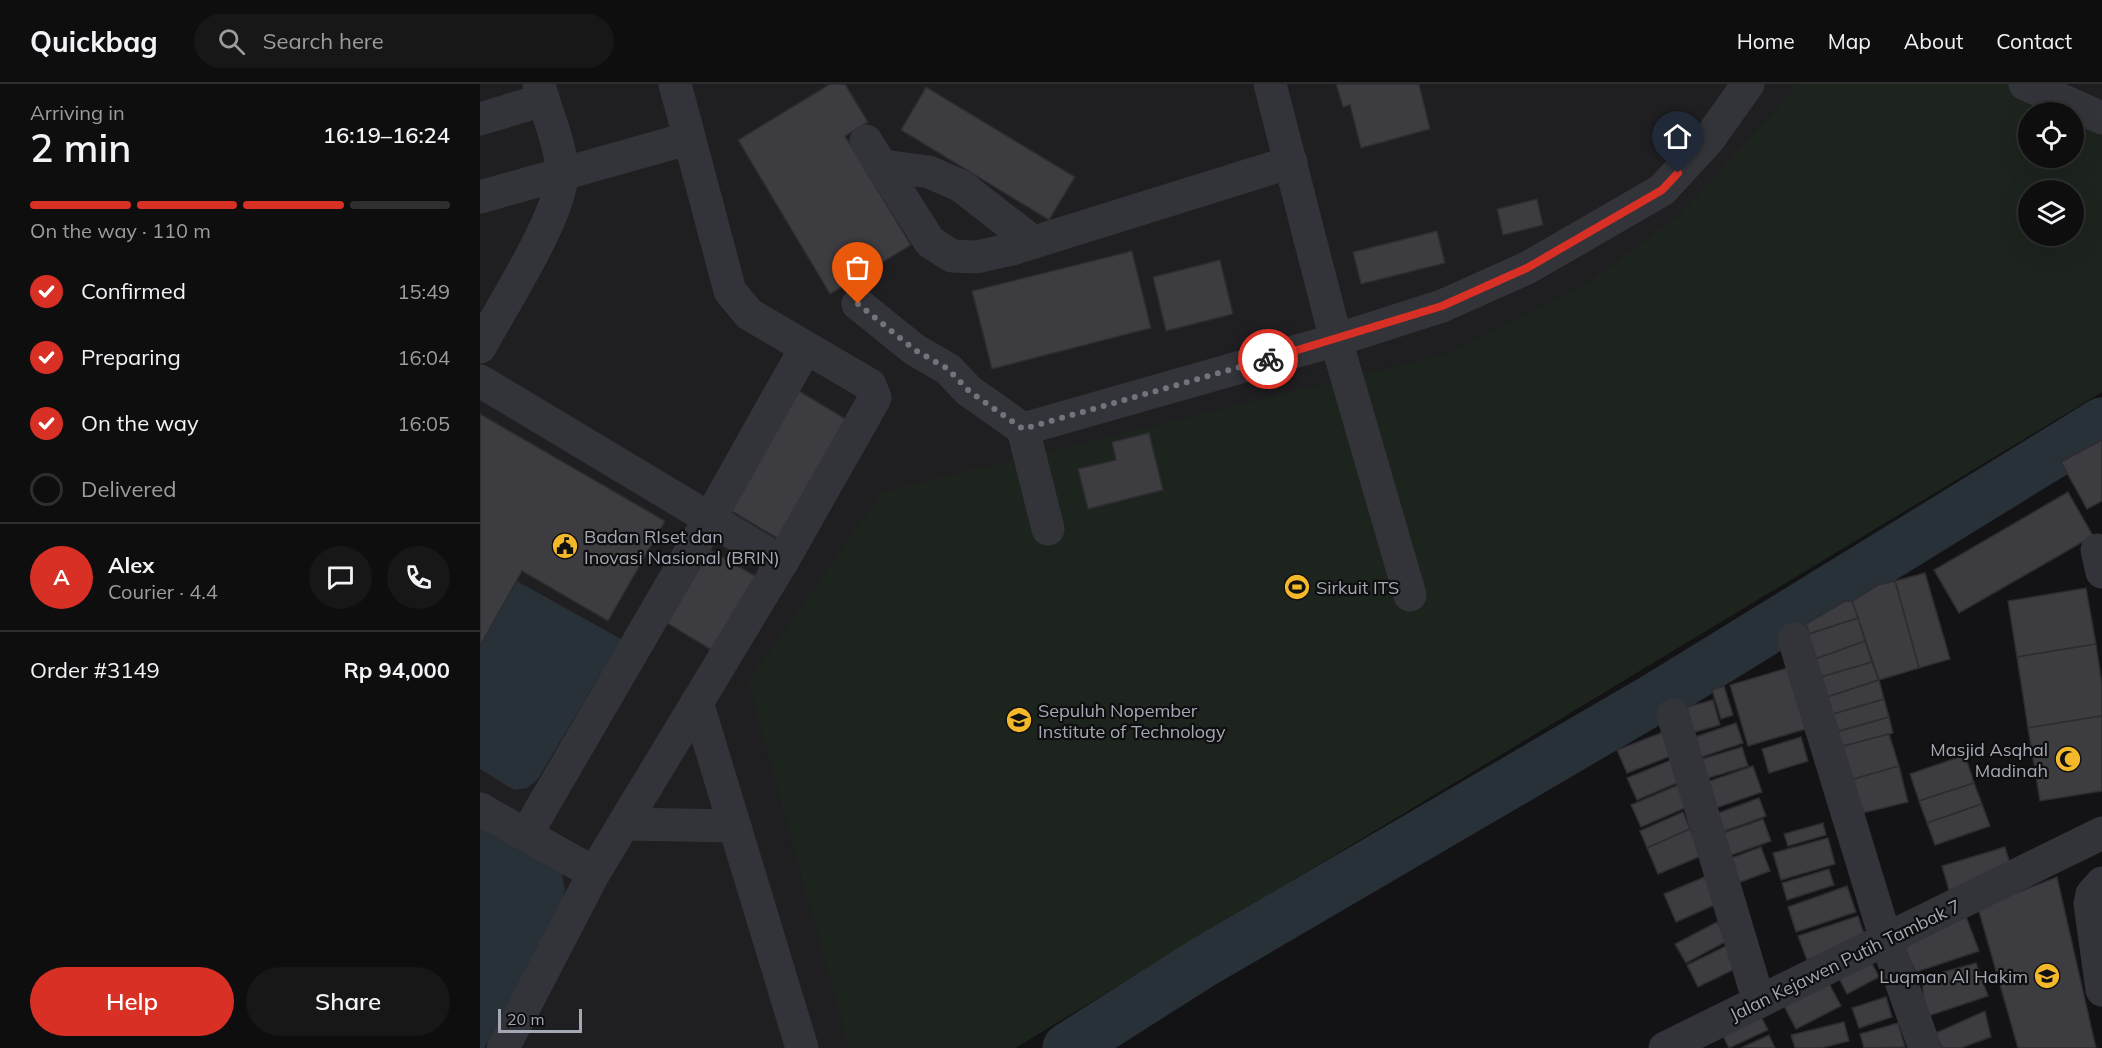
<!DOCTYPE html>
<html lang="en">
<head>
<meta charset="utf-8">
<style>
	:root { --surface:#0e0e0f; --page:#171718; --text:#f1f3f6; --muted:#9b9c9e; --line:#2e2e2f; --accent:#d93025 }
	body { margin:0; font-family:Mulish,sans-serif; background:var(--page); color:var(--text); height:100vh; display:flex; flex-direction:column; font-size:22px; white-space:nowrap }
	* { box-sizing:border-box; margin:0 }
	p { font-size:20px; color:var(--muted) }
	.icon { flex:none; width:33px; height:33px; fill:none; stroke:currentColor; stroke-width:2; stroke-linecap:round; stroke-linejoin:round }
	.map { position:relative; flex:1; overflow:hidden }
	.drawer { display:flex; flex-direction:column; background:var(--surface); width:480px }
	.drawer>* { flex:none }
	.fabs { position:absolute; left:1538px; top:18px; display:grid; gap:12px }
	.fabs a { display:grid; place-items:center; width:66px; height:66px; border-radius:50%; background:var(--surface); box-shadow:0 6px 24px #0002,0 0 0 2px var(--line); font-size:30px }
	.scale { position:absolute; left:18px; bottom:15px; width:84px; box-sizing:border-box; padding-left:6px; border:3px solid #a4a8b5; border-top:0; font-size:16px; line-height:21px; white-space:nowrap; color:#a4a8b5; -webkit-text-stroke:4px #0e0e0f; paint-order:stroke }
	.pin { position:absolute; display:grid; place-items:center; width:51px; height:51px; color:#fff; margin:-62px -26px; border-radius:50% 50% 50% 0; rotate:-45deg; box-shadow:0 0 6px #0007 }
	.pin .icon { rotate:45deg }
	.courier { position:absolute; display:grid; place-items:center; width:60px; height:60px; margin:-30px; border:4px solid #d93025; border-radius:50%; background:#fff; color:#222; box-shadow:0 2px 8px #0007 }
	.summary em { font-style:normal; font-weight:600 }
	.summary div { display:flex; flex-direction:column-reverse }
	.summary { display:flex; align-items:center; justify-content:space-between; height:102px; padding:0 30px }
	h1 { font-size:39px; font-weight:600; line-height:45px }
	.bar { display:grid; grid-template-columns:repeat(4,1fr); gap:9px 6px; align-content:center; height:72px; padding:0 30px }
	.bar i { height:8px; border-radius:4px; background:var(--line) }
	.bar .selected { background:var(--accent) }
	.bar p { grid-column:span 4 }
	.line { display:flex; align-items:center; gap:15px; padding:0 30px; border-top:2px solid var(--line) }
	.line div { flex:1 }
	.round { display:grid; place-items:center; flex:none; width:63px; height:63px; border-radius:32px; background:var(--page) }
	ol { padding:0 30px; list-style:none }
	li { display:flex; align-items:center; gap:18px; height:66px }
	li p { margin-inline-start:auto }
	li .icon { padding:6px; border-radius:50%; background:var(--accent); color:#fff; stroke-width:4 }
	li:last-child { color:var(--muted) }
	li i { width:33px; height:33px; border:3px solid var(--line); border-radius:50% }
	.button { display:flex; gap:12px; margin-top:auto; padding:12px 30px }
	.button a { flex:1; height:69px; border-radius:36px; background:var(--accent); color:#fff; font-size:24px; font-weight:600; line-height:69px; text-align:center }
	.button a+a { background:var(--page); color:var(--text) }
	header { display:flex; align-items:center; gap:36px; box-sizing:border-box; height:84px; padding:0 30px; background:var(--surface); border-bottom:2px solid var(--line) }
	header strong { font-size:28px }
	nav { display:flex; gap:33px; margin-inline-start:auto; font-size:21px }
	.search { width:420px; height:54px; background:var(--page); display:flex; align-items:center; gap:15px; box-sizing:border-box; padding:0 21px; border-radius:33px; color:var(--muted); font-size:22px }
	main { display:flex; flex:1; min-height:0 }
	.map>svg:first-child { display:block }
</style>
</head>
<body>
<header>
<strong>Quickbag</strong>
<div class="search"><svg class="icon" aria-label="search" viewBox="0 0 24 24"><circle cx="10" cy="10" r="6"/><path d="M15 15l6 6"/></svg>Search here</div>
<nav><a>Home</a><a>Map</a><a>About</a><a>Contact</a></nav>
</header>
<main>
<section class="drawer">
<div class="summary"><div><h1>2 min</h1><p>Arriving in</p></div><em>16:19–16:24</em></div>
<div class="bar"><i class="selected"></i><i class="selected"></i><i class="selected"></i><i></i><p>On the way · 110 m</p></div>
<ol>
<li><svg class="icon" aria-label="check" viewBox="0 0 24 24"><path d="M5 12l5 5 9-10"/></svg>Confirmed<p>15:49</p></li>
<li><svg class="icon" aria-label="check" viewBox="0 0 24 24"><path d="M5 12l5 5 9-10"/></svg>Preparing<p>16:04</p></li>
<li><svg class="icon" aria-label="check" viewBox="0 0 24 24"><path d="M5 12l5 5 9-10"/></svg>On the way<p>16:05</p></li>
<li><i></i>Delivered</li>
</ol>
<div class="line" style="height:108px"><b class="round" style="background:var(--accent);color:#fff">A</b><div><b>Alex</b><p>Courier · 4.4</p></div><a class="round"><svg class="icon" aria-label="chat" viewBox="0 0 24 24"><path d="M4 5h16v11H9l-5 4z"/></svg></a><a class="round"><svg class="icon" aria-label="phone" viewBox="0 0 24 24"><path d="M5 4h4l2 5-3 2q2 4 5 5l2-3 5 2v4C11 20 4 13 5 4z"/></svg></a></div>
<div class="line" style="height:78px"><div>Order #3149</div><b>Rp 94,000</b></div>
<div class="button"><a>Help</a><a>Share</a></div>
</section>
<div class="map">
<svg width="1622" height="964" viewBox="0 0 1622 964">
	<rect width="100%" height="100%" fill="#131214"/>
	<!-- built -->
	<path fill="#1f1e21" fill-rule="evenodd" d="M0,0H1622V308L535,964H0ZM1548,28H1593V74H1548ZM1548,106H1593V152H1548Z"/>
	<!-- pitch -->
	<path fill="#1d241e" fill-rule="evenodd" d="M1316,0H1581L1622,26V308L535,964H369L268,598L402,408L964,271L1111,197L1199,131L1302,19ZM1548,28H1593V74H1548ZM1548,106H1593V152H1548Z"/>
	<!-- water -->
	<g fill="#293138">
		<path d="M37,497L141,555L58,695L47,704L34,706L0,685V562Z"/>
		<path d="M0,734L81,785L85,806L81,822L4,964H0Z"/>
	</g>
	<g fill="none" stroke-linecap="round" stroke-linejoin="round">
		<!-- river -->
		<path stroke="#293138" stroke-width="51" d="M588,964L722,879L1179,612L1622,339"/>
	</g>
	<!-- building -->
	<g fill="#3d3d41" stroke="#2d2c30" stroke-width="1.5">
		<path d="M350,0H365L388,38L365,52L431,161L350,210L258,56Z"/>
		<path d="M856,0H939L950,45L881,64L870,21L863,23Z"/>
		<path d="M446,3L595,93L569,136L421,46Z"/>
		<path d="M1057,115L1063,141L1023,151L1017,125Z"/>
		<path d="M957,147L965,179L881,200L873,168Z"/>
		<path d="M652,167L671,244L512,285L492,207Z"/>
		<path d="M740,176L753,230L686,247L673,193Z"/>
		<path d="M319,307L369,337L300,456L250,426Z"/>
		<path d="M0,330L185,437L128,537L42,487L0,562Z"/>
		<path d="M669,349L683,406L608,425L598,385L636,376L632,358Z"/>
		<path d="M1622,356V417L1607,425L1581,378Z"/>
		<path d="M1588,408L1613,452L1479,529L1454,486Z"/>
		<path d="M230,466L277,493L233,567L187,539Z"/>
		<path d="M1445,489L1470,575L1439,584L1415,497Z"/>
		<path d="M1415,497L1439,584L1399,596L1372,517L1398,501Z"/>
		<path d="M1606,504L1616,560L1537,573L1528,517Z"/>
		<path d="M1365,517H1372L1378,534L1329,550L1326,540Z"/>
		<path d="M1378,534L1385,557L1333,576L1320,543L1326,540L1329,550Z"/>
		<path d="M1385,557L1392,578L1341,593L1333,576Z"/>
		<path d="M1616,560L1622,601V632L1548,644L1537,573Z"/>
		<path d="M1392,578L1399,596L1347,613L1341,593Z"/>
		<path d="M1311,583L1329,644L1268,662L1250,601Z"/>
		<path d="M1399,596L1404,615L1350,631L1347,613Z"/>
		<path d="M1244,602L1253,631L1241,635L1232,606Z"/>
		<path d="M1404,615L1409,633L1353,649L1350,631Z"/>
		<path d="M1233,616L1240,641L1208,650L1200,625Z"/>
		<path d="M1622,632V707L1560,717L1548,644Z"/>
		<path d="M1409,633L1413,649L1356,664L1353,649Z"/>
		<path d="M1256,639L1263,659L1216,675L1209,655Z"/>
		<path d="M1186,647L1196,670L1147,689L1137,666Z"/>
		<path d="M1409,650L1419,682L1367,697L1356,664Z"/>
		<path d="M1321,653L1328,677L1289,689L1282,665Z"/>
		<path d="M1262,663L1268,682L1225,695L1219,676Z"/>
		<path d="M1485,671L1494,699L1439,717L1430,690Z"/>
		<path d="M1196,674L1204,696L1157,716L1147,694Z"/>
		<path d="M1273,682L1282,708L1233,725L1224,699Z"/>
		<path d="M1419,682L1428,718L1378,730L1367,697Z"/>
		<path d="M1205,698L1214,720L1161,743L1151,721Z"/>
		<path d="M1494,699L1502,720L1447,739L1439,717Z"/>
		<path d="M1279,714L1286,732L1239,749L1233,731Z"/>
		<path d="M1502,720L1510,742L1455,761L1447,739Z"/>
		<path d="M1203,728L1210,745L1167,764L1160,747Z"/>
		<path d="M1283,735L1291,757L1246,773L1238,751Z"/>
		<path d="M1343,739L1346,751L1308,762L1304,750Z"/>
		<path d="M1210,745L1221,772L1178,790L1167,764Z"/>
		<path d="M1348,754L1355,780L1301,796L1293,769Z"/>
		<path d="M1281,763L1290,787L1255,800L1246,776Z"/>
		<path d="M1525,763L1532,787L1469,806L1462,782Z"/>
		<path d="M1349,785L1354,801L1307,816L1302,799Z"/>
		<path d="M1227,792L1239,819L1196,838L1184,810Z"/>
		<path d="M1577,793L1616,964H1538L1498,824Z"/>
		<path d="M1367,802L1376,828L1316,848L1308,823Z"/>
		<path d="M1485,830L1499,867L1436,888L1421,858Z"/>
		<path d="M1378,832L1386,856L1327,876L1318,852Z"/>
		<path d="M1237,838L1247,857L1206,879L1195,860Z"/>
		<path d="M1248,861L1259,883L1218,903L1207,881Z"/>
		<path d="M1389,874L1399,893L1367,910L1357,890Z"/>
		<path d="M1496,879L1508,912L1445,933L1442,894Z"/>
		<path d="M1345,892L1361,922L1316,945L1300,914Z"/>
		<path d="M1406,913L1412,933L1379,944L1372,924Z"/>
		<path d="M1505,927L1511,953L1481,964H1462L1456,949Z"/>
		<path d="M1279,929L1288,946L1249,964L1241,948Z"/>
		<path d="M1364,938L1369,957L1341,964H1315L1311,951Z"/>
		<path d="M1418,939L1425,963L1384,964L1380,950Z"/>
		<path d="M1289,951L1295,964H1261Z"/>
	</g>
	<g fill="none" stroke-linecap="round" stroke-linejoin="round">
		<!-- minor -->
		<g stroke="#333439" stroke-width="33">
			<path d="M790,0L856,256L930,511"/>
			<path d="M1545,0L1622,34"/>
			<path d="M0,35L63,16"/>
			<path d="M386,57L450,158L472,172L497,173L532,165L811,78"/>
			<path d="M404,82L449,88L481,102L553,158"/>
			<path d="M0,113L207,55"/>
			<path d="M378,220L435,266L468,285L489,307L543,345L856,256L962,222L1047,184L1182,106L1229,55L1268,0"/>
			<path d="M0,263C21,224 82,130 82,89C81,59 66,29 59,0"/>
			<path d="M0,297L302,478"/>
			<path d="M543,345L568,445"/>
			<path d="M1617,466L1622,488"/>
			<path d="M1314,555L1406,856L1445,964"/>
			<path d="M217,618L322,964"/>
			<path d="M1193,631L1279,918"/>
			<path d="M0,725L114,789"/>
			<path d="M145,740L255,742"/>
			<path d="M47,749L229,436L325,265"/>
			<path d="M1622,799L1612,810L1610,820L1622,906"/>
			<path d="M23,964L114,789L302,478L395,314L390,301L269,230L250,207L195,0"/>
			<path d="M1185,964L1622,749"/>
		</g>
	</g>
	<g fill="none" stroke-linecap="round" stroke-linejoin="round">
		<!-- done -->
		<path stroke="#71747d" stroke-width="6" stroke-dasharray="0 10.8" d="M378,220L435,266L468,285L489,307L543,345L788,275"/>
		<!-- route -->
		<path stroke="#d93025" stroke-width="8" d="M788,275L962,222L1047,184L1182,106L1198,89"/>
	</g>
	<!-- icons -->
	<defs>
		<g id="civic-disc" transform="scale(1.35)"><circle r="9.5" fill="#f4b82b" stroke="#0e0e0f"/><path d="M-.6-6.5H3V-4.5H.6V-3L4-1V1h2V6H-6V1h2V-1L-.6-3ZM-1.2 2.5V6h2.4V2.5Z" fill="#111"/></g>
		<g id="stadium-disc" transform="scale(1.35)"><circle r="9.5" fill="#f4b82b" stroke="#0e0e0f"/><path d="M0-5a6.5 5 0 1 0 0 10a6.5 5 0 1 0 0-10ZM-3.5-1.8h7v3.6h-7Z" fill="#111"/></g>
		<g id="university-disc" transform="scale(1.35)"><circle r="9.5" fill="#f4b82b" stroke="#0e0e0f"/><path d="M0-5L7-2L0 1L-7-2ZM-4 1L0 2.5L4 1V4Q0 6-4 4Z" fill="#111"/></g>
		<g id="mosque-disc" transform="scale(1.35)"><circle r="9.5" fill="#f4b82b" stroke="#0e0e0f"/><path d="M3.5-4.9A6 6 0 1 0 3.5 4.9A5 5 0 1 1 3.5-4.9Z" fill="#111"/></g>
		<g id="school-disc" transform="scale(1.35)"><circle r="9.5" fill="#f4b82b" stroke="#0e0e0f"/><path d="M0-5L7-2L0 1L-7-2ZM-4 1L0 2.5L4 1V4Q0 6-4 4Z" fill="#111"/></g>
	</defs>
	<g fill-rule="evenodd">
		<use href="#civic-disc" x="85" y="462"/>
		<use href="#stadium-disc" x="817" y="503"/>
		<use href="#university-disc" x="539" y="636"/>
		<use href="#mosque-disc" x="1588" y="675"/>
		<use href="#school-disc" x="1567" y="892"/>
	</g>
	<g text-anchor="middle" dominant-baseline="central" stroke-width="4.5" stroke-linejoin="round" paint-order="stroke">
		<!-- poi labels -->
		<g font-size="18" fill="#a4a8b5" stroke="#0e0e0f" text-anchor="start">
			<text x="104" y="452">Badan RIset dan<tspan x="104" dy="21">Inovasi Nasional (BRIN)</tspan></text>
			<text x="836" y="503">Sirkuit ITS</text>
			<text x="558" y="626">Sepuluh Nopember<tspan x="558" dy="21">Institute of Technology</tspan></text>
			<text x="1568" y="665" text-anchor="end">Masjid Asqhal<tspan x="1568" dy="21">Madinah</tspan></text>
			<text x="1548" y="892" text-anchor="end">Luqman Al Hakim</text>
		</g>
		<!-- street labels -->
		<g font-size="18" fill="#a4a8b5" stroke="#0e0e0f">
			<text transform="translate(1365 876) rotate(-26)">Jalan Kejawen Putih Tambak 7</text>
		</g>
	</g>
</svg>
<div class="fabs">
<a><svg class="icon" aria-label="locate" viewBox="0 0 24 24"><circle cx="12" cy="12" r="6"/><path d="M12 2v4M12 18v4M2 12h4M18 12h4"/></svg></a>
<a><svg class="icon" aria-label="layers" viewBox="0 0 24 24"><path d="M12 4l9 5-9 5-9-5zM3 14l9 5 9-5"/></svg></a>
</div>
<div class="scale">20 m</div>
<div class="pin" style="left:378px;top:220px;background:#ea580c"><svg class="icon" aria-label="bag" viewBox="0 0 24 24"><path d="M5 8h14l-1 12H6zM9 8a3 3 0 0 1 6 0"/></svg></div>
<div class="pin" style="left:1198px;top:89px;background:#1f2937"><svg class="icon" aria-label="home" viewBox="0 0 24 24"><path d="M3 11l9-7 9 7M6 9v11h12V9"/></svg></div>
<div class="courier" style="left:788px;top:275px"><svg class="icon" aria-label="bike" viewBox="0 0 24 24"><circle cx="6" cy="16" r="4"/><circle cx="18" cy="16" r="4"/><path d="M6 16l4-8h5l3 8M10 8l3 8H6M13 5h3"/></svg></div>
</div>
</main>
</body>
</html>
